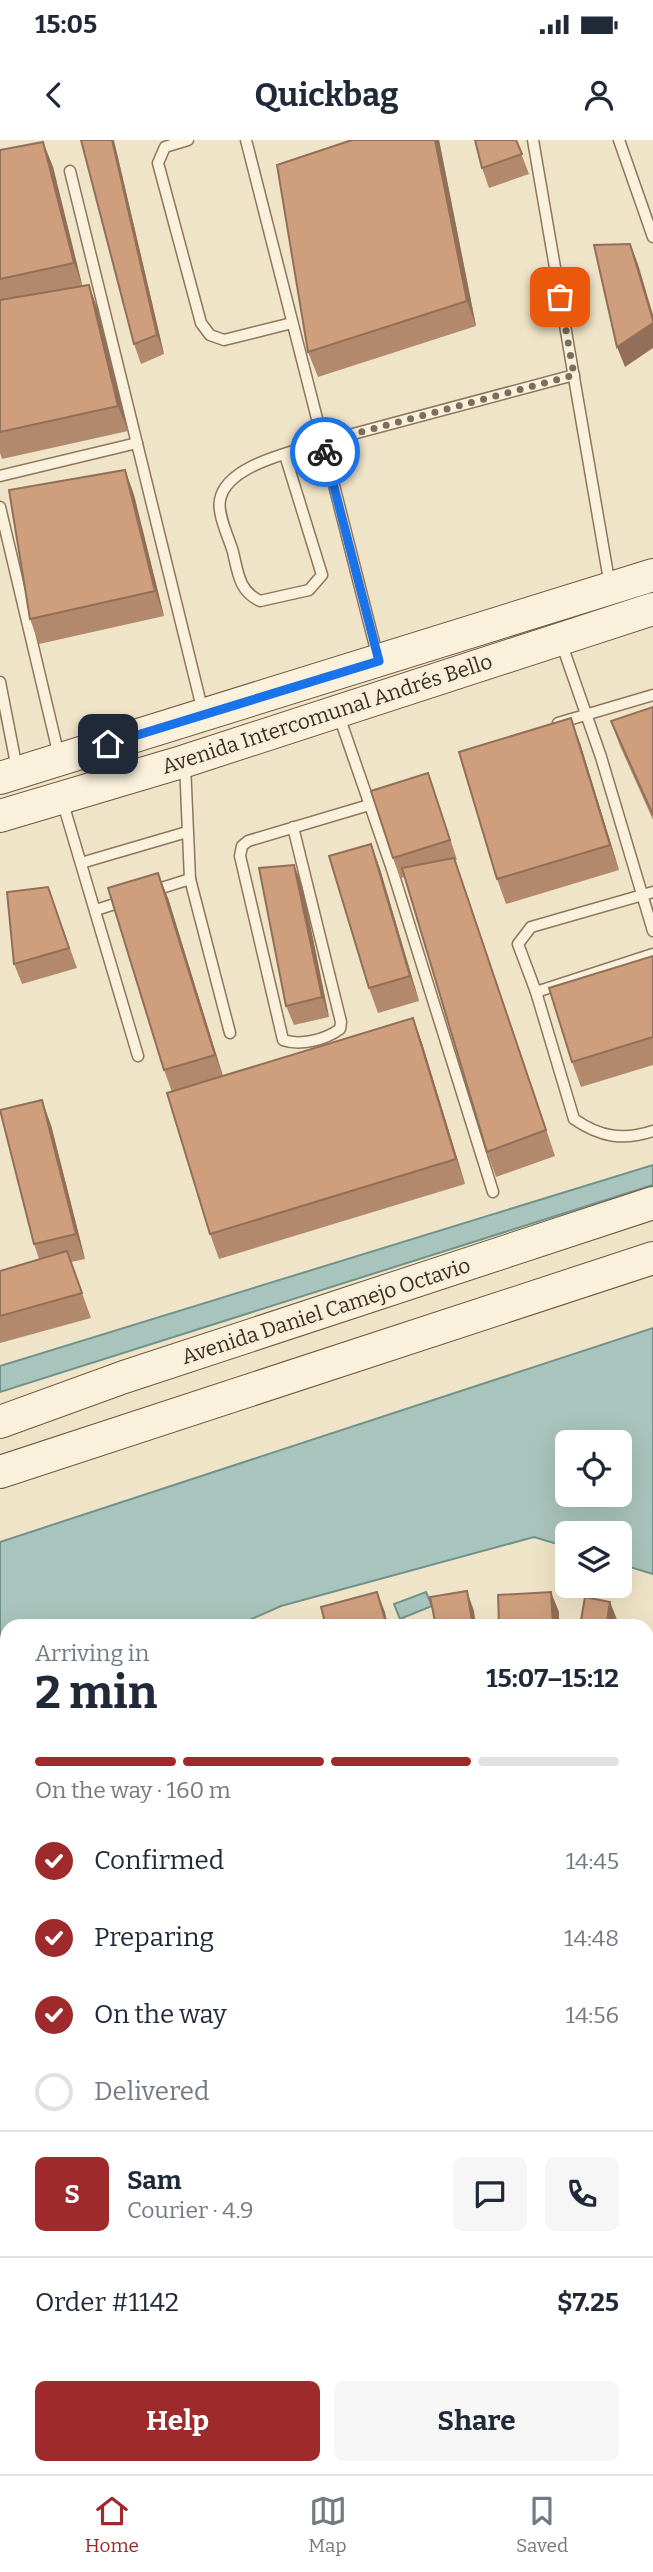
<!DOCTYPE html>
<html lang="en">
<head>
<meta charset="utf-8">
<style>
	:root { --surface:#fff; --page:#f6f6f7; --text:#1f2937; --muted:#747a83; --line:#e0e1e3; --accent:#9e2a2b }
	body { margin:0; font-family:Bitter,serif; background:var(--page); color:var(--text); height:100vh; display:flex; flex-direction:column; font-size:26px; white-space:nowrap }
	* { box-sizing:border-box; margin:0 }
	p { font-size:23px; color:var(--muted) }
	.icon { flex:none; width:38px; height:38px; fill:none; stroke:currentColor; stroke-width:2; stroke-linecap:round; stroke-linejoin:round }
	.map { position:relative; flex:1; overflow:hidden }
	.panel { position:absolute; left:0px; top:1479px; width:654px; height:856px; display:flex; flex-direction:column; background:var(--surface); border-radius:21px 21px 0 0; box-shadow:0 7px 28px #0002 }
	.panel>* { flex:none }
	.buttons { position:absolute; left:555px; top:1290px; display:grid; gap:14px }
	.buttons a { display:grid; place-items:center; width:77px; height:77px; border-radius:10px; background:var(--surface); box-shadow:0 7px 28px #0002; font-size:35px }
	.pin { position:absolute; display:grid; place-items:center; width:60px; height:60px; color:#fff; margin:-30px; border-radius:14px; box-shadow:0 4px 10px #0006 }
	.courier { position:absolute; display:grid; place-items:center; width:70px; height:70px; margin:-35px; border:5px solid #1a73e8; border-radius:50%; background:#fff; color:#222; box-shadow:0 2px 9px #0007 }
	.overview em { font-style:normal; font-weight:700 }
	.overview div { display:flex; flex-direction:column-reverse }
	.overview { display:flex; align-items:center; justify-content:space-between; height:119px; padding:0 35px }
	h1 { font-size:46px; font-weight:700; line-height:52px }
	.bar { display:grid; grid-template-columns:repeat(4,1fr); gap:10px 7px; align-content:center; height:84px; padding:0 35px }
	.bar i { height:9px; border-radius:5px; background:var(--line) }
	.bar .current { background:var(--accent) }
	.bar p { grid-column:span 4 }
	.line { display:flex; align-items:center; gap:18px; padding:0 35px; border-top:2px solid var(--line) }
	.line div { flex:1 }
	.round { display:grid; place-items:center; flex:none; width:74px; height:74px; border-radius:10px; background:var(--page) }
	ol { padding:0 35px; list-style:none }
	li { display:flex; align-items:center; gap:21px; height:77px }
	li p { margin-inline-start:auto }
	li .icon { padding:7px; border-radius:50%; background:var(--accent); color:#fff; stroke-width:4 }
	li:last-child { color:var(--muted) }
	li i { width:38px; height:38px; border:4px solid var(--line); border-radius:50% }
	.primary-button { display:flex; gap:14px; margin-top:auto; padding:14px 35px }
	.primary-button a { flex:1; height:80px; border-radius:10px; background:var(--accent); color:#fff; font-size:28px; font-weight:700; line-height:80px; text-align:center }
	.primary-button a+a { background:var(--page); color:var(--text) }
	.status { display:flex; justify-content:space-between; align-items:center; height:49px; padding:0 35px; background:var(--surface); direction:ltr }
	.status svg { height:19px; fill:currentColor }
	header { display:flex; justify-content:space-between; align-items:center; height:91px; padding:0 35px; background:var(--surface); font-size:32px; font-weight:700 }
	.tabs { display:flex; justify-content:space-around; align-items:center; height:98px; border-top:2px solid var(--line); background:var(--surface); font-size:19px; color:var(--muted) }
	.tabs a { display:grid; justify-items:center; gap:4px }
	.tabs .current { color:var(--accent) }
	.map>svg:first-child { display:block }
</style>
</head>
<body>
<div class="status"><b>15:05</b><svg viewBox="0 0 49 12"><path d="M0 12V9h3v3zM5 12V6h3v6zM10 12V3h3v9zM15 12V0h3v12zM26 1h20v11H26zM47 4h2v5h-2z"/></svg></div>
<header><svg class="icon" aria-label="back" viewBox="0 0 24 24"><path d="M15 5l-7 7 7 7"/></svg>Quickbag<svg class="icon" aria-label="person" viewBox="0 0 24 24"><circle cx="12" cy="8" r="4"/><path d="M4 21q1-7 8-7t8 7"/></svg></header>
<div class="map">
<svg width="653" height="2334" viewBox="0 0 653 2334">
	<rect width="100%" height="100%" fill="#f0e4c8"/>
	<!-- green -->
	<path fill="#c9cf9b" d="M648,1822L653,1828V2334H109L123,2328H648Z"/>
	<!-- water -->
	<g fill="#a9c4bc" stroke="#6f938a" stroke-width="2" fill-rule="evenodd">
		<path d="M653,1025V1045L0,1252V1226Z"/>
		<path d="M653,1188V1434L620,1424V1393H567V1407L534,1397L281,1466L236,1486H7V1546L0,1543V1402ZM567,1302H620V1354H567Z"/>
		<path d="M426,1452L432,1466L400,1479L394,1464Z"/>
		<path d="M7,1787V1897L0,1911V1798Z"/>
	</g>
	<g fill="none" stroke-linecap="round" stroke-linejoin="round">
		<!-- lane casing -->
		<g stroke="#8d765c" stroke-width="13">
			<g id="lane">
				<path d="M188,0L165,7L158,23L201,183L210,195L224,200L292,183"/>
				<path d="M246,0L378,518"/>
				<path d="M533,0L610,446"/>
				<path d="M619,0L653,97"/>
				<path d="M70,31L203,572"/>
				<path d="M285,315L322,435L309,450L260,461C239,451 238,433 233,412C229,398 217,374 220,360C226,325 293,312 323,302L574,235"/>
				<path d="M0,336L137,303"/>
				<path d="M0,367L59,616"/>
				<path d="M561,502L601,617L653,791"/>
				<path d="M0,542L17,629"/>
				<path d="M338,573L391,726L493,1052"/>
				<path d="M558,583L653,555"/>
				<path d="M185,624L190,739L230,893"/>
				<path d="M62,660L138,916"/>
				<path d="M293,687L341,882L340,889C325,900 300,906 283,900L240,716L242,706L248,701L369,665"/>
				<path d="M81,723L187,692"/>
				<path d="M152,751L190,739"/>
				<path d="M653,752L531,787L518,804L536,852L574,979C600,997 623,1001 653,991"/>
				<path d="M96,770L124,761"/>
				<path d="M536,852L653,814"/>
			</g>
		</g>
		<!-- street casing -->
		<g stroke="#8d765c" stroke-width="24">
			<g id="street">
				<path d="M648,1605L653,1607"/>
				<path d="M648,1635L653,1637"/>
				<path d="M0,1729L7,1731"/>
				<path d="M0,2164L7,2161"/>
				<path d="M0,2193L7,2190"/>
			</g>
		</g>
		<!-- secondary casing -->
		<g stroke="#6f573f" stroke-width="34">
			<g id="secondary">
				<path d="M0,638L653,435"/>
				<path d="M0,676L185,621L653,469"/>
				<path d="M0,1282L124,1237L653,1063"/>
				<path d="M0,1332L653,1118"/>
			</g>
		</g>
		<!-- lane -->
		<use href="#lane" stroke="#faf1dc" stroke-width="10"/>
		<!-- street -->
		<use href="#street" stroke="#faf1dc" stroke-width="21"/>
		<!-- secondary -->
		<use href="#secondary" stroke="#faf1dc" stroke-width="32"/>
	</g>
	<!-- wall -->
	<g fill="#b2896c">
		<path d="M439,0L476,186L318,237L308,212Z"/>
		<path d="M516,0L529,34L489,48L482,28Z"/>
		<path d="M43,2L53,27L82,146L98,170L128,291L2,319L0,313V10Z"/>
		<path d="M115,5L164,214L141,224L134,204Z"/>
		<path d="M125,330L134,355L164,476L39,504L30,479Z"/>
		<path d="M653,567V680L620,606L611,581Z"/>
		<path d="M580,603L619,730L506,764L497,739Z"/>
		<path d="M428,633L457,720H455L555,1016L496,1037L487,1012L405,737L400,738L393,718Z"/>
		<path d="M371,704L380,729L419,861L378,873L369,848Z"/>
		<path d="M294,725L302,745L329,877L294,885L286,866Z"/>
		<path d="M48,747L77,828L22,844L14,824Z"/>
		<path d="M168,758L223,936L413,878L422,903L465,1044L219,1119L210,1094L172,952L164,930Z"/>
		<path d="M653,816V925L581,947L572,922Z"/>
		<path d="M51,985L85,1119L71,1122L91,1178L0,1203V1131L39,1119L34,1104Z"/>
		<path d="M0,1585L7,1587V1676L0,1674Z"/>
		<path d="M653,1717V1746L648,1732V1723Z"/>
		<path d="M7,1954V2002L0,1997V1964Z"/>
		<path d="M0,2221L7,2231V2313H0Z"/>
	</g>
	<!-- shaded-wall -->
	<g fill="#916f58">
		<path d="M112,0H114L115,5L164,214L157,195Z"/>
		<path d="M435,0H439L476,186L467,161Z"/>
		<path d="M43,2L53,27L83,148L74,123Z"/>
		<path d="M630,104L638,124L653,175V180Z"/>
		<path d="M89,145L98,170L128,291L118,266Z"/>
		<path d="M653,183V208L625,227L617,207Z"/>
		<path d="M125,330L134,355L164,476L155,451Z"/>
		<path d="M571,578L580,603L619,730L610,705Z"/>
		<path d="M428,633L435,653L457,720L450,700Z"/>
		<path d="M371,704L380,729L419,861L410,836Z"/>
		<path d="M454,718L463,743L555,1016L546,990Z"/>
		<path d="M294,725L302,745L329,877L322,857Z"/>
		<path d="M158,733L168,758L224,940L215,915Z"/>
		<path d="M413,878L422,903L465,1044L456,1019Z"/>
		<path d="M42,960L51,985L85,1119L76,1094Z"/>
		<path d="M467,1451L474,1471L476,1486H473Z"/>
		<path d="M377,1452L385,1472L388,1486H387Z"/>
		<path d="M551,1452L559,1472V1486H553Z"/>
		<path d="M610,1462L618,1482L617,1486L607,1481Z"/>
		<path d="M648,1499L651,1508L648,1526Z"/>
		<path d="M7,2092V2117L1,2121L0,2097Z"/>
		<path d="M3,2221L7,2231V2256L5,2251Z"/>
	</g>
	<!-- building -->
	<g fill="#cf9f7d" stroke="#916f58" stroke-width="2">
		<path d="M81,0H112L157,195L134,204Z"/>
		<path d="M352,0H435L467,161L308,212L277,25Z"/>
		<path d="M475,0H516L522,14L482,28Z"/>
		<path d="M43,2L74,123L0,139V10Z"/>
		<path d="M630,104L653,180V183L617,207L594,105Z"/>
		<path d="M89,145L118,266L0,292V160Z"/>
		<path d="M125,330L155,451L30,479L9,350Z"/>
		<path d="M653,567V675L611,581Z"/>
		<path d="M571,578L610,705L497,739L459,612Z"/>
		<path d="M428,633L450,700L393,718L371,651Z"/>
		<path d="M371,704L410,836L369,848L329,716Z"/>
		<path d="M454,718L546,990L487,1012L402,728Z"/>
		<path d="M294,725L322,857L286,866L259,728Z"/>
		<path d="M158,733L215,915L164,930L108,748Z"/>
		<path d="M48,747L69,808L14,824L7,752Z"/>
		<path d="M653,816V897L572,922L549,848Z"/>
		<path d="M413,878L456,1019L210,1094L167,953Z"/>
		<path d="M42,960L76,1094L34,1104L0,970Z"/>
		<path d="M67,1111L82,1153L0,1176V1131Z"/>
		<path d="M467,1451L473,1486H410L435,1481L430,1457Z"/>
		<path d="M377,1452L387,1486H326L321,1467Z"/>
		<path d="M551,1452L553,1486H499L498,1455Z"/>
		<path d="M585,1457L610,1462L607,1481L632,1486H580Z"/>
		<path d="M0,1585L7,1587V1658L0,1656Z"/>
		<path d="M653,1717V1733L648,1728V1723Z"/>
		<path d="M7,1954V1987L0,1983V1964Z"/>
		<path d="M7,2011V2092L0,2097V2016Z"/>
		<path d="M0,2221H3L5,2251H7V2293H0Z"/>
	</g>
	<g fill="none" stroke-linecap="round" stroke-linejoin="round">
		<!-- done -->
		<path stroke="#7c6e5b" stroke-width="7" stroke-dasharray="0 12.6" d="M325,312L323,302L574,235L560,157"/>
		<!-- route -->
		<path stroke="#1a73e8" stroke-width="9" d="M108,604L379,521L325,312"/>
	</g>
	<g text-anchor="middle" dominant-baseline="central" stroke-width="5" stroke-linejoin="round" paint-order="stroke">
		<!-- street labels -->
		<g font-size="21" fill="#3d2e20" stroke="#f7eed8">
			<text transform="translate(327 574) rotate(-18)">Avenida Intercomunal Andrés Bello</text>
			<text transform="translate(326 1171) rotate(-18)">Avenida Daniel Camejo Octavio</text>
		</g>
	</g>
</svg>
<div class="buttons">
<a><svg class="icon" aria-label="locate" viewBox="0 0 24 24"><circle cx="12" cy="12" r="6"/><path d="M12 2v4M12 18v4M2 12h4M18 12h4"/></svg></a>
<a><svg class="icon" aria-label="layers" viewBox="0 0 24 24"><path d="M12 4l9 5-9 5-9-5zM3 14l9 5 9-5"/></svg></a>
</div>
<div class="pin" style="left:560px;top:157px;background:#ea580c"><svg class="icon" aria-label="bag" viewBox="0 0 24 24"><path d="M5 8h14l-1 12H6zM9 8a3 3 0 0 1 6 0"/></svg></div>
<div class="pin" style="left:108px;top:604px;background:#1f2937"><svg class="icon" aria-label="home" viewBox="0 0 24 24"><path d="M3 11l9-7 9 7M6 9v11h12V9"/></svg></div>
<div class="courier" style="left:325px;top:312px"><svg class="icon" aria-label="bike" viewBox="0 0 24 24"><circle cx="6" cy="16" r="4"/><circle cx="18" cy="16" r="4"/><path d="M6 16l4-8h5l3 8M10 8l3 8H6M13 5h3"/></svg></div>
<section class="panel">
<div class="overview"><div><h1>2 min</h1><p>Arriving in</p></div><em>15:07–15:12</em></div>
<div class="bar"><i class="current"></i><i class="current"></i><i class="current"></i><i></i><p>On the way · 160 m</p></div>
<ol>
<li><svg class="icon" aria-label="check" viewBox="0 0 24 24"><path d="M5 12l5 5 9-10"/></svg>Confirmed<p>14:45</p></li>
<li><svg class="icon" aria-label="check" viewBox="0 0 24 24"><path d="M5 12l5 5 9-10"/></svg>Preparing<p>14:48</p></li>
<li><svg class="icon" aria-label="check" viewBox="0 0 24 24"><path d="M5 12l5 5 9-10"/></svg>On the way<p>14:56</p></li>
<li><i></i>Delivered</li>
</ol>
<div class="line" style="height:126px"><b class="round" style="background:var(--accent);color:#fff">S</b><div><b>Sam</b><p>Courier · 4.9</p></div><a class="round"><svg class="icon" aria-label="chat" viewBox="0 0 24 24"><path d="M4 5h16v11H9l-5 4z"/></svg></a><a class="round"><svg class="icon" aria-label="phone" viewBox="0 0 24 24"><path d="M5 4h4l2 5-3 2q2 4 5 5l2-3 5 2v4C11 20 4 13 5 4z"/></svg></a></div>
<div class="line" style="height:91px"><div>Order #1142</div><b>$7.25</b></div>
<div class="primary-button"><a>Help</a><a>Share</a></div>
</section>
</div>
<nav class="tabs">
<a class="current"><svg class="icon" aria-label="home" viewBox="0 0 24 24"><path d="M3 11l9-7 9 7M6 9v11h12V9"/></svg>Home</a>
<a><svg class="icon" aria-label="map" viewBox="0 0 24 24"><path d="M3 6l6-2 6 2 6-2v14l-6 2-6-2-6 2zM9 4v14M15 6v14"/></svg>Map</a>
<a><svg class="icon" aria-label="saved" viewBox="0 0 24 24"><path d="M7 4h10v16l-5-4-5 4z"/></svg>Saved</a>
</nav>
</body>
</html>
